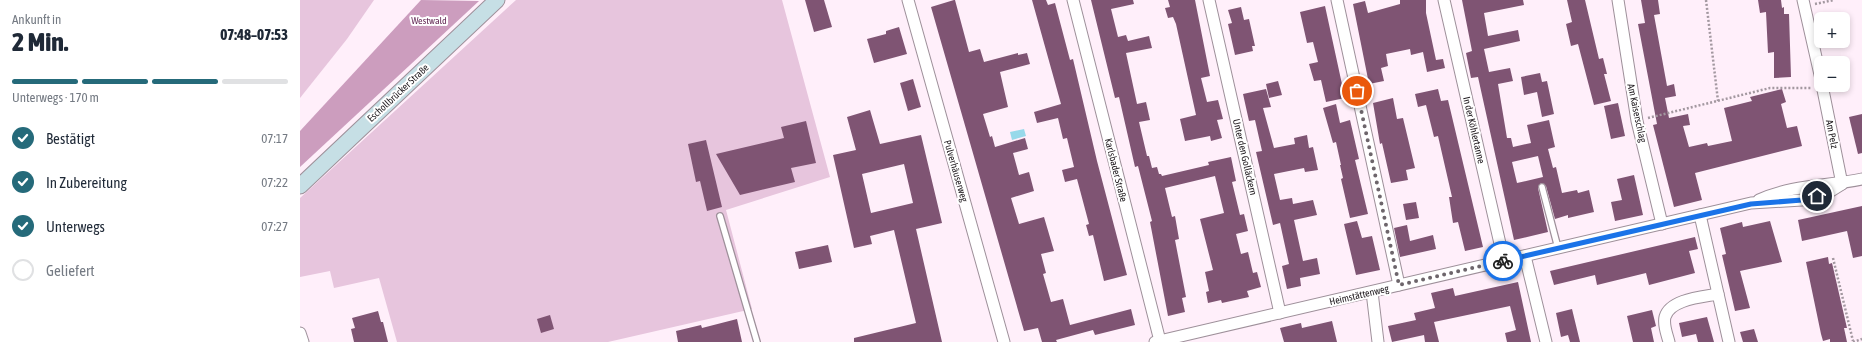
<!DOCTYPE html>
<html lang="de">
<head>
<meta charset="utf-8">
<style>
	:root { --surface:#fff; --page:#f6f6f7; --text:#1f2937; --muted:#747a83; --line:#e0e1e3; --accent:#256a7a }
	body { margin:0; font-family:"Asap Condensed",sans-serif; background:var(--page); color:var(--text); height:100vh; display:flex; flex-direction:column; font-size:15px; white-space:nowrap }
	* { box-sizing:border-box; margin:0 }
	p { font-size:13px; color:var(--muted) }
	.icon { flex:none; width:22px; height:22px; fill:none; stroke:currentColor; stroke-width:2; stroke-linecap:round; stroke-linejoin:round }
	.map { position:relative; flex:1; overflow:hidden }
	.drawer { display:flex; flex-direction:column; background:var(--surface); width:300px }
	.drawer>* { flex:none }
	.fabs { position:absolute; left:1514px; top:12px; display:grid; gap:8px }
	.fabs a { display:grid; place-items:center; width:36px; height:36px; border-radius:6px; background:var(--surface); box-shadow:0 2px 6px #0003; font-size:20px }
	.pin { position:absolute; display:grid; place-items:center; width:34px; height:34px; color:#fff; margin:-17px; border:2px solid #fff; border-radius:50%; box-shadow:0 1px 4px #0007 }
	.courier { position:absolute; display:grid; place-items:center; width:40px; height:40px; margin:-20px; border:3px solid #1a73e8; border-radius:50%; background:#fff; color:#222; box-shadow:0 1px 5px #0007 }
	.headline em { font-style:normal; font-weight:800 }
	.headline div { display:flex; flex-direction:column-reverse }
	.headline { display:flex; align-items:center; justify-content:space-between; height:68px; padding:0 12px }
	h1 { font-size:26px; font-weight:800; line-height:30px }
	.bar { display:grid; grid-template-columns:repeat(4,1fr); gap:6px 4px; align-content:center; height:48px; padding:0 12px }
	.bar i { height:5px; border-radius:3px; background:var(--line) }
	.bar .selected { background:var(--accent) }
	.bar p { grid-column:span 4 }
	ol { padding:0 12px; list-style:none }
	li { display:flex; align-items:center; gap:12px; height:44px }
	li p { margin-inline-start:auto }
	li .icon { padding:4px; border-radius:50%; background:var(--accent); color:#fff; stroke-width:4 }
	li:last-child { color:var(--muted) }
	li i { width:22px; height:22px; border:2px solid var(--line); border-radius:50% }
	main { display:flex; flex:1; min-height:0 }
	.map>svg:first-child { display:block }
</style>
</head>
<body>
<main>
<section class="drawer">
<div class="headline"><div><h1>2 Min.</h1><p>Ankunft in</p></div><em>07:48–07:53</em></div>
<div class="bar"><i class="selected"></i><i class="selected"></i><i class="selected"></i><i></i><p>Unterwegs · 170 m</p></div>
<ol>
<li><svg class="icon" aria-label="check" viewBox="0 0 24 24"><path d="M5 12l5 5 9-10"/></svg>Bestätigt<p>07:17</p></li>
<li><svg class="icon" aria-label="check" viewBox="0 0 24 24"><path d="M5 12l5 5 9-10"/></svg>In Zubereitung<p>07:22</p></li>
<li><svg class="icon" aria-label="check" viewBox="0 0 24 24"><path d="M5 12l5 5 9-10"/></svg>Unterwegs<p>07:27</p></li>
<li><i></i>Geliefert</li>
</ol>
</section>
<div class="map">
<svg width="1562" height="342" viewBox="0 0 1562 342">
	<rect width="100%" height="100%" fill="#ffeffa"/>
	<!-- green -->
	<g fill="#e7c5dd">
		<path d="M0,0H74L47,39L0,98Z"/>
		<path d="M216,0H482L530,177L426,210L452,309L308,342H97L79,278L34,288L30,271L0,277V198Z"/>
	</g>
	<!-- forest -->
	<path fill="#cc9dbe" d="M121,0L179,1L0,167V131Z"/>
	<!-- water -->
	<path fill="#97d9ea" d="M724,129L726,136L712,140L710,132Z"/>
	<!-- building -->
	<g fill="#7f5473" fill-rule="evenodd">
		<path d="M505,0H524L532,27L514,32Z"/>
		<path d="M654,0H655L669,52L680,49L684,62L718,53V55L727,53L730,64L700,72L708,107L683,114L690,137L692,136L695,147L725,138L728,149L713,153L719,175L729,172L734,191L711,198L719,224L744,217L754,251L741,254L746,273L743,274L751,302L763,299L770,325L831,309L835,325L795,335L793,330L756,340L757,342H742L738,328L724,331L631,7Z"/>
		<path d="M732,0H746L748,5L755,3L770,60L773,59L797,161L827,275L804,281L793,235L789,236L786,225L789,224L777,179L765,182L762,170L774,167L767,138L763,139L758,118L737,123L734,112L761,104Z"/>
		<path d="M791,0H833L834,4L811,9L818,37L826,35L828,41L849,36L852,48L826,53L837,104L846,102L850,120L839,122L847,156H849L852,168L857,167L859,174H861L862,176L909,165L908,162L931,157L936,181L932,182L940,215L944,214L948,231L936,234L941,254L948,252L953,273L957,272L961,287L947,291L949,297L922,303L921,300L908,303L906,292L909,291L905,272L913,270L900,219L924,213L915,176L865,188L872,217L875,216L879,239L875,240L886,297L882,298L885,312L868,316L850,222L852,221L838,166L835,167L819,97L815,98Z"/>
		<path d="M868,0H895L910,76L901,78L907,102L918,100L923,119L917,120L922,138L911,141L910,136L885,141L880,119L896,115L876,24L873,17L868,18L865,8L870,7Z"/>
		<path d="M1100,0H1126V13L1136,60L1143,59L1145,68L1127,72L1123,52L1111,55L1110,49L1086,54L1088,66L1081,68L1084,81L1069,84L1053,4L1065,1L1068,13L1100,4Z"/>
		<path d="M1162,0H1223L1224,5L1184,13L1188,36L1218,30L1220,41L1184,49L1189,72L1210,68L1213,81L1198,84L1207,138H1211L1213,147L1231,143L1227,125L1249,120L1255,147L1248,149L1253,168L1256,167L1262,193L1277,190L1278,193L1289,190L1294,212L1268,218V215L1255,219L1246,186L1241,183L1238,188L1248,232L1214,240L1178,77L1171,78L1166,53L1172,51ZM1238,156L1243,177L1217,183L1212,162Z"/>
		<path d="M1267,0H1285L1299,59L1303,58L1307,74H1304L1311,101L1294,105L1278,44L1271,46L1266,24L1272,22Z"/>
		<path d="M1341,0H1358L1360,14L1354,15L1367,86L1374,84L1376,96L1365,98L1369,118L1388,114L1390,125L1383,126L1389,147L1407,143L1408,146L1432,141L1424,108L1452,101L1450,97L1482,89L1486,102L1481,104L1487,128L1497,126L1502,146L1395,173L1402,200L1374,207L1353,125L1357,124L1338,24L1345,23Z"/>
		<path d="M1458,0H1481L1482,8L1484,7V14H1489L1491,77L1474,78V52L1468,53L1466,12L1460,13Z"/>
		<path d="M1025,6L1045,98L1026,102L1021,80L1014,81L1009,64L1018,62L1013,42L1007,43L1000,12Z"/>
		<path d="M941,7L944,20L949,19L955,46H952L953,51L935,55L928,24L932,23L928,10Z"/>
		<path d="M599,27L607,54L574,63L567,39L586,34V31Z"/>
		<path d="M1240,73L1242,82L1247,81L1254,114L1242,117L1237,92L1224,95L1221,77Z"/>
		<path d="M613,79L621,107L608,111L600,83Z"/>
		<path d="M978,81L982,95L969,98L966,84Z"/>
		<path d="M966,89L971,107L963,108L974,148L995,144L994,138L1007,135L1009,148L1013,147L1018,170L1005,172L1004,168L974,174L980,200L992,198L993,204L1013,200L1017,215L994,220L1003,261L1017,258L1020,274L1000,278L1001,286L987,289L982,266L989,264L980,223L973,225L956,152L962,151L955,120L949,121L943,94Z"/>
		<path d="M1138,89L1141,101L1148,100L1183,247L1165,251L1158,222L1153,223L1149,197H1152L1138,136L1134,137L1126,105L1118,107L1115,94Z"/>
		<path d="M1093,98L1097,119L1103,118L1115,168L1106,170L1108,180L1091,183L1082,143L1080,144L1073,103Z"/>
		<path d="M1318,103L1325,136L1311,139L1304,106Z"/>
		<path d="M1036,104L1040,123L1050,120L1059,159L1055,160L1068,214L1050,218L1041,179L1043,178L1040,165H1041L1036,142L1033,143L1023,108Z"/>
		<path d="M570,110L580,144L621,135L642,223L616,229L642,342H554V338L616,323L594,230L570,236L572,244L554,248L533,155L556,150L547,117ZM604,164L613,203L571,213L562,174Z"/>
		<path d="M1562,114V153L1558,154L1549,117Z"/>
		<path d="M506,121L516,163L491,168L495,182L440,195L416,154L484,138L481,127Z"/>
		<path d="M406,140L422,207L407,211L400,181L396,182L388,144Z"/>
		<path d="M1334,175L1343,215L1315,221L1311,202L1322,200L1317,179Z"/>
		<path d="M1116,202L1119,218L1106,220L1103,204Z"/>
		<path d="M1562,206V256L1553,258L1547,231L1502,241L1498,220Z"/>
		<path d="M1057,221L1062,238L1072,236L1080,270L1056,275L1044,224Z"/>
		<path d="M1470,221L1482,262L1440,271L1450,308L1435,311L1422,255L1426,254L1420,228L1442,222L1443,227Z"/>
		<path d="M1107,225L1110,241L1133,235L1136,249L1100,257L1094,228Z"/>
		<path d="M1395,237L1398,249L1389,251L1395,273L1349,285L1346,273L1297,285L1295,275L1254,285L1250,271Z"/>
		<path d="M528,245L532,262L499,269L495,252Z"/>
		<path d="M1528,257L1529,264L1532,263L1547,328H1544L1547,342H1530V339L1523,341L1521,334L1506,262Z"/>
		<path d="M1218,282L1231,342H1207L1205,333L1216,330L1210,306L1134,322L1139,342H1125L1124,335L1092,342L1088,326L1116,320L1114,313L1135,308L1131,293L1153,288L1155,296Z"/>
		<path d="M1272,309L1280,342H1270L1268,335L1261,337L1256,313Z"/>
		<path d="M1352,310L1356,326L1351,328L1354,342H1333L1327,316Z"/>
		<path d="M78,311L81,322H83L88,342H54L51,329L55,328L52,318Z"/>
		<path d="M250,315L254,329L241,333L237,319Z"/>
		<path d="M1407,317L1414,342H1398L1396,334L1382,337L1379,323Z"/>
		<path d="M437,319L442,342H378L376,331L401,325L402,328Z"/>
		<path d="M1032,321L1037,342H984L980,328L1001,323L1002,328Z"/>
		<path d="M1454,329L1458,342H1443L1440,332Z"/>
	</g>
	<g fill="none" stroke-linecap="round" stroke-linejoin="round">
		<!-- lane casing -->
		<g stroke="#9e909a" stroke-width="8">
			<g id="lane">
				<path d="M1242,187L1258,248"/>
				<path d="M420,216L457,342"/>
			</g>
		</g>
		<!-- street casing -->
		<g stroke="#9e909a" stroke-width="13">
			<g id="street">
				<path d="M608,0L704,342"/>
				<path d="M773,0L860,341"/>
				<path d="M909,0L980,313"/>
				<path d="M1037,0L1099,285"/>
				<path d="M1144,0L1204,261"/>
				<path d="M1318,0L1337,121L1362,224"/>
				<path d="M1503,0L1521,79"/>
				<path d="M1522,85L1542,184"/>
				<path d="M1459,200C1491,185 1528,186 1562,179"/>
				<path d="M1400,215L1429,342"/>
				<path d="M1225,256L1246,342"/>
				<path d="M1072,292L1078,342"/>
				<path d="M0,333L3,342"/>
				<path d="M855,342L1451,203L1502,200L1526,194L1542,184"/>
				<path d="M1369,342C1367,334 1363,325 1365,317C1370,299 1403,297 1418,294"/>
			</g>
		</g>
		<!-- secondary casing -->
		<g stroke="#9e909a" stroke-width="17">
			<path id="secondary" d="M0,186L197,0"/>
		</g>
		<!-- path -->
		<g stroke="#a398a0" stroke-width="2.5" stroke-dasharray="2 2" stroke-linecap="butt">
			<path d="M1406,0L1418,101"/>
			<path d="M1515,4L1534,0"/>
			<path d="M1348,118L1470,88H1511"/>
			<path d="M1533,258L1553,341"/>
			<path d="M1553,342L1562,339"/>
		</g>
		<!-- lane -->
		<use href="#lane" stroke="#fff" stroke-width="5.5"/>
		<!-- street -->
		<use href="#street" stroke="#fff" stroke-width="11"/>
		<!-- secondary -->
		<use href="#secondary" stroke="#c6dfe5" stroke-width="15"/>
	</g>
	<g fill="none" stroke-linecap="round" stroke-linejoin="round">
		<!-- done -->
		<path stroke="#6d656b" stroke-width="4" stroke-dasharray="0 7.2" d="M1057,91L1099,285L1203,261"/>
		<!-- route -->
		<path stroke="#1a73e8" stroke-width="5" d="M1203,261L1451,204L1502,200L1517,196"/>
	</g>
	<g text-anchor="middle" dominant-baseline="central" stroke-width="4" stroke-linejoin="round" paint-order="stroke">
		<!-- park labels -->
		<g font-size="10" fill="#672e59" stroke="#fff">
			<text x="129" y="20">Westwald</text>
		</g>
		<!-- street labels -->
		<g font-size="10" fill="#1f1a1e" stroke="#fff">
			<text transform="translate(98 93) rotate(-43)">Eschollbrücker Straße</text>
			<text transform="translate(1337 113) rotate(78)">Am Kaiserschlag</text>
			<text transform="translate(1174 130) rotate(77)">In der Köhlertanne</text>
			<text transform="translate(1532 134) rotate(79)">Am Pelz</text>
			<text transform="translate(945 157) rotate(77)">Unter den Golläckern</text>
			<text transform="translate(816 170) rotate(76)">Karlsbader Straße</text>
			<text transform="translate(656 171) rotate(74)">Pulverhäuserweg</text>
			<text transform="translate(1059 295) rotate(-13)">Heimstättenweg</text>
		</g>
	</g>
</svg>
<div class="fabs">
<a>+</a>
<a>−</a>
</div>
<div class="pin" style="left:1057px;top:91px;background:#ea580c"><svg class="icon" aria-label="bag" viewBox="0 0 24 24"><path d="M5 8h14l-1 12H6zM9 8a3 3 0 0 1 6 0"/></svg></div>
<div class="pin" style="left:1517px;top:196px;background:#1f2937"><svg class="icon" aria-label="home" viewBox="0 0 24 24"><path d="M3 11l9-7 9 7M6 9v11h12V9"/></svg></div>
<div class="courier" style="left:1203px;top:261px"><svg class="icon" aria-label="bike" viewBox="0 0 24 24"><circle cx="6" cy="16" r="4"/><circle cx="18" cy="16" r="4"/><path d="M6 16l4-8h5l3 8M10 8l3 8H6M13 5h3"/></svg></div>
</div>
</main>
</body>
</html>
